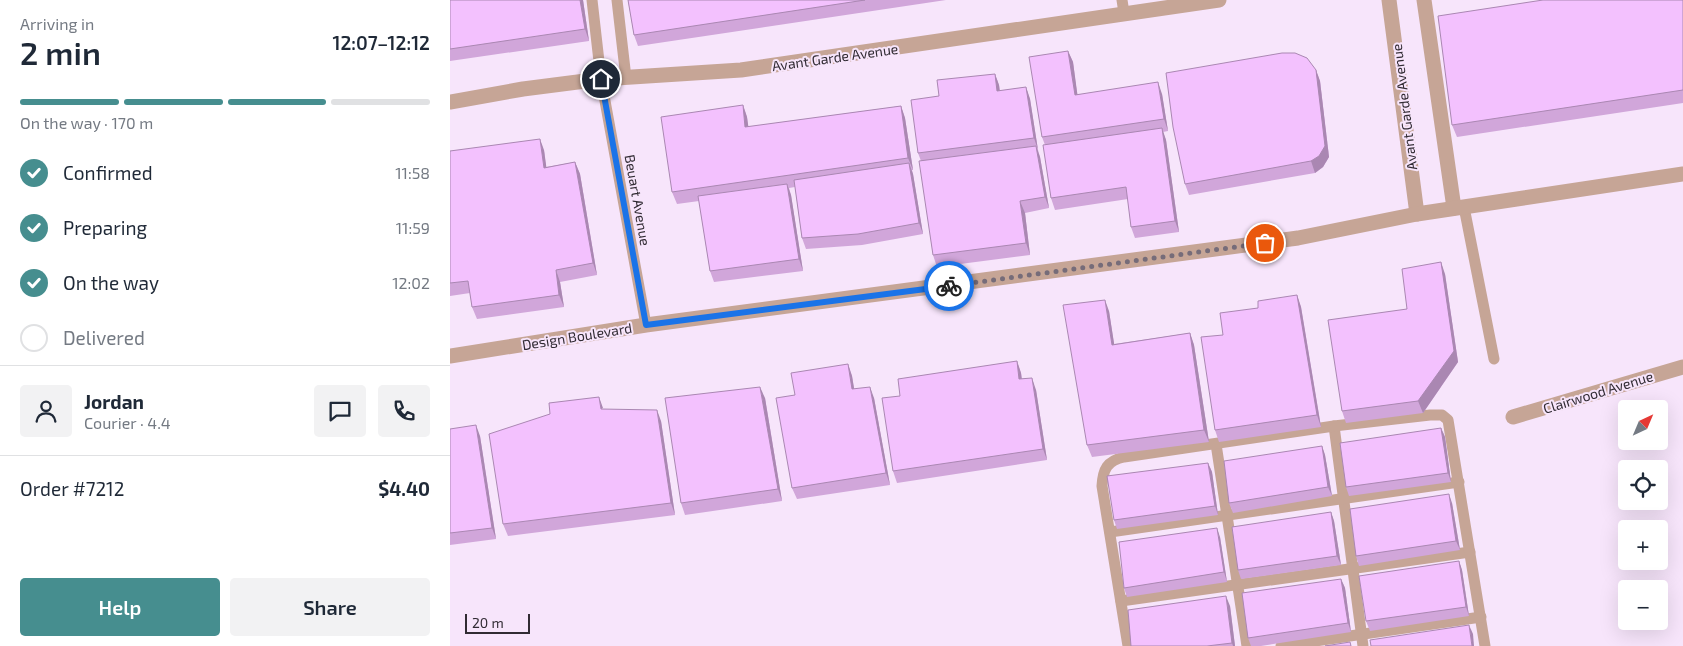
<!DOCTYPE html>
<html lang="en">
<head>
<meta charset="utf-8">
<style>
	:root { --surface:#fff; --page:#f2f2f3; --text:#1f2937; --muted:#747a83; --line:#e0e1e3; --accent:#468e8f }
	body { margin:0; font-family:"Exo 2",sans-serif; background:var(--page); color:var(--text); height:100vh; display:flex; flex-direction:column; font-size:19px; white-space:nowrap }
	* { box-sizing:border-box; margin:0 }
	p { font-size:16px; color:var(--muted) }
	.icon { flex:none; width:28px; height:28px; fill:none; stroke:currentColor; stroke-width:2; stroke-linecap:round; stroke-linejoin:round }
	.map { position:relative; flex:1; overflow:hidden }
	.side { display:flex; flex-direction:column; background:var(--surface); width:450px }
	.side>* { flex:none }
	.needle { width:32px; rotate:44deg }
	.tools { position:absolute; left:1168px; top:400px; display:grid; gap:10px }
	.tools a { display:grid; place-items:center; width:50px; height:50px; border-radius:5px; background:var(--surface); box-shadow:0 5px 20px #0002; font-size:25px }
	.scale { position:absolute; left:15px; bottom:12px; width:65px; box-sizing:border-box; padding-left:5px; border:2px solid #312b33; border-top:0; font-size:14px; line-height:18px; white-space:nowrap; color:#312b33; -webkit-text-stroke:4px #f7e5fb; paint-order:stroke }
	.pin { position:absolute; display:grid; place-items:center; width:42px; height:42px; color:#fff; margin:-21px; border:2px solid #fff; border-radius:50%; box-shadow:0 1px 5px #0007 }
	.courier { position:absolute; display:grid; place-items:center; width:50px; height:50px; margin:-25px; border:4px solid #1a73e8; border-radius:50%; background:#fff; color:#222; box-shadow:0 1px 6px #0007 }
	.headline em { font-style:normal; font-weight:600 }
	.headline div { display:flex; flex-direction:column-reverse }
	.headline { display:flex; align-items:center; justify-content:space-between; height:85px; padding:0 20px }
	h1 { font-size:32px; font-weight:600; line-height:38px }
	.bar { display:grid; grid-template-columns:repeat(4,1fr); gap:8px 5px; align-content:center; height:60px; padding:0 20px }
	.bar i { height:6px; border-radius:4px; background:var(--line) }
	.bar .on { background:var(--accent) }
	.bar p { grid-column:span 4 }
	.line { display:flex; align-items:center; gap:12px; padding:0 20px; border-top:1px solid var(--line) }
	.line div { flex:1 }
	.round { display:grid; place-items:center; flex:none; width:52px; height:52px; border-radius:5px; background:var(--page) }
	ol { padding:0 20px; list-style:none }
	li { display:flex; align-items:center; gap:15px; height:55px }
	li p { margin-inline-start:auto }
	li .icon { padding:5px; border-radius:50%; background:var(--accent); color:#fff; stroke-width:4 }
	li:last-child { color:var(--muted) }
	li i { width:28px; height:28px; border:2px solid var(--line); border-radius:50% }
	.primary-button { display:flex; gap:10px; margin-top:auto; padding:10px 20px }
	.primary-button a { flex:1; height:58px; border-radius:5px; background:var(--accent); color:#fff; font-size:20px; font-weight:600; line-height:58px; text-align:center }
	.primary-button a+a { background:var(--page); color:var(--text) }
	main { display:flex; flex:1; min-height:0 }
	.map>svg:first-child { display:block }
</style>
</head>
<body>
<main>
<section class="side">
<div class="headline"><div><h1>2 min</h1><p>Arriving in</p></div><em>12:07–12:12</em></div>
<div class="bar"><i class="on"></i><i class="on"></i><i class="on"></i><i></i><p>On the way · 170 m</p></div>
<ol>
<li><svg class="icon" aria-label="check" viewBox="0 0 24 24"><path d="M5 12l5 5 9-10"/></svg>Confirmed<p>11:58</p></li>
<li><svg class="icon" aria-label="check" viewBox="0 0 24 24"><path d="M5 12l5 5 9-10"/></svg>Preparing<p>11:59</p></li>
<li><svg class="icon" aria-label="check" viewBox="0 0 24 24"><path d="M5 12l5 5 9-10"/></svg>On the way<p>12:02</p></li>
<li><i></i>Delivered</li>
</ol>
<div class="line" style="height:90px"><a class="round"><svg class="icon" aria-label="person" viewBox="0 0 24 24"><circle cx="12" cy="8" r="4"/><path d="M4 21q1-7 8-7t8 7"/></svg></a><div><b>Jordan</b><p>Courier · 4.4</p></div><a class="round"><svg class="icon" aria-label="chat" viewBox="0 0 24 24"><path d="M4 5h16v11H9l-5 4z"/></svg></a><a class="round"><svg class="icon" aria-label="phone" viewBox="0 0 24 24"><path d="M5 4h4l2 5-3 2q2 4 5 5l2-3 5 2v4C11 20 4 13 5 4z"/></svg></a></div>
<div class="line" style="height:65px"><div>Order #7212</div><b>$4.40</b></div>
<div class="primary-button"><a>Help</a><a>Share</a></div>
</section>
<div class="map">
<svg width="1233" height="646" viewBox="0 0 1233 646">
	<rect width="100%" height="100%" fill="#f7e5fb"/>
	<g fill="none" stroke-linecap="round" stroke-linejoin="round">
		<!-- lane -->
		<g stroke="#c6a596" stroke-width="11">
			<path d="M142,0L151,79L196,325"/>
			<path d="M167,0L176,78"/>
			<path d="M672,0L674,13"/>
			<path d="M1014,207L1044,359"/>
			<path d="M884,426L913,646"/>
			<path d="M766,444L797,646"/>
			<path d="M660,532L1009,482"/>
			<path d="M671,601L1020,552"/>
			<path d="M678,646L652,486C653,469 657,461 674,457L884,426L980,415H992L998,420L1035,646"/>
			<path d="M831,646L1031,617"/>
		</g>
		<!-- street -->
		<g stroke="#c6a596" stroke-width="15">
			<path d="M939,0L967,214"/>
			<path d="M974,0L1004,208"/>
			<path d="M0,102L73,89L151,79L291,70L769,0"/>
			<path d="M0,356L196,325L848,238L967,214L1233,174"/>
			<path d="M1063,417L1233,367"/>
		</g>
	</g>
	<!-- wall -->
	<g fill="#d1a6da">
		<path d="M0,0H133L139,41L0,61Z"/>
		<path d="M178,0H496L188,46L184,35Z"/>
		<path d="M1233,0V103L1007,137L1002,125Z"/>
		<path d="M618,51L623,62L627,94H712L718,131L713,132L716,140L729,232L685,238L681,227L678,199L605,210L601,198L595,145L592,137Z"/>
		<path d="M866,70L870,81L879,157L873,167L865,173L739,195L735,184Z"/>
		<path d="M545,74L549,85L550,91L576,87L580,99L588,150L590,157L599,208L575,213L580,255L487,267L483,255L471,161L468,153L489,96Z"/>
		<path d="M293,105L297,117L298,127L451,106L455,118L463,170H462L463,174L473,234L412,245L356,249L352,238L345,187L339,188L341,195L353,271L264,282L260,271L249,201L227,204L222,192Z"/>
		<path d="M94,150L96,167L125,162L130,174L147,275L110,282L114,307L27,319L22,307L20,293L0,296V151Z"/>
		<path d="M995,274L1008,362L973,413L896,423L892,411L957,309Z"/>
		<path d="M847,295L851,307L871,427L769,442L765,430L773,335L808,308Z"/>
		<path d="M659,311L664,344L740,333L744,345L759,442L642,457L637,445Z"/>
		<path d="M567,361L571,373L572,379L586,390L597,460L447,483L443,471L450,396Z"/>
		<path d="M398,364L402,376L404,389L424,398L440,485L347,499L342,488L345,395Z"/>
		<path d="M315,398L332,501L235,515L231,503Z"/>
		<path d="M153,409L211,421L225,515L58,536L53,524Z"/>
		<path d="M991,428L995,437L1001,482L899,496L896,487Z"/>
		<path d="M0,429L30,436L46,539L0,545Z"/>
		<path d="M872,446L875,455L882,496L783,513L779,503Z"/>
		<path d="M758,463L762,472L768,515L667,529L664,520Z"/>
		<path d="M1002,503L1010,550L909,566L906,556Z"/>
		<path d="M881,512L884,521L891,565L791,579L788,570Z"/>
		<path d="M770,537L777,582L677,597L674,588Z"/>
		<path d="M1009,561L1012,570L1019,616L920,631L916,621Z"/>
		<path d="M891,579L895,588L901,632L811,646H801L798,638Z"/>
		<path d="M780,606L785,646H681Z"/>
	</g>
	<!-- shaded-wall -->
	<g fill="#aa87b2">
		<path d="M130,0H133L139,41L135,29Z"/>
		<path d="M618,51L623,62L629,106L625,95Z"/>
		<path d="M866,70L870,81L879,157L873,167L865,173L861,161Z"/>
		<path d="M545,74L549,85L551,103L547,91Z"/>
		<path d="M708,82L712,94L718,131L714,119Z"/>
		<path d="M576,87L580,99L588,150L584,138Z"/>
		<path d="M293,105L297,117L300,138L295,127Z"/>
		<path d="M451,106L455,118L463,170L458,158Z"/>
		<path d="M712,128L716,140L729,232L725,221Z"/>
		<path d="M90,139L94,150L98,179L94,168Z"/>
		<path d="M586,146L590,157L599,208L595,197Z"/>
		<path d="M125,162L130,174L147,275L143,263Z"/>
		<path d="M459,163L463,174L473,234L469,223Z"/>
		<path d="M337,184L341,195L353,271L349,259Z"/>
		<path d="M570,201L575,213L580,255L576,243Z"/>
		<path d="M991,262L995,274L1008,362L973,413L968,401Z"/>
		<path d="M106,270L110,282L114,307L109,295Z"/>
		<path d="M847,295L851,307L871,427L867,415Z"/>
		<path d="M655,300L659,311L666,356L662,345Z"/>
		<path d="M740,333L744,345L759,442L754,430Z"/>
		<path d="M567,361L571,373L573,391L569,379Z"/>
		<path d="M398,364L402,376L406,400L402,389Z"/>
		<path d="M582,378L586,390L597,460L593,449Z"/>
		<path d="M310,387L315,398L332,501L328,489Z"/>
		<path d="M420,387L424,398L440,485L436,473Z"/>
		<path d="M149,397L153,408L151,409Z"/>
		<path d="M207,410L211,421L225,515L221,503Z"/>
		<path d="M26,425L30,436L46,539L42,528Z"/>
		<path d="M991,428L995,437L1001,482L998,473Z"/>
		<path d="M872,446L875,455L882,496L878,487Z"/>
		<path d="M758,463L762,472L768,515L765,506Z"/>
		<path d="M999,494L1002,503L1010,550L1006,541Z"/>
		<path d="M881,512L884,521L891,565L887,556Z"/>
		<path d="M767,528L770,537L777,582L774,572Z"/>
		<path d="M1009,561L1012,570L1019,616L1016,607Z"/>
		<path d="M891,579L895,588L901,632L898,623Z"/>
		<path d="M776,596L780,606L785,646H783L782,643Z"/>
		<path d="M1019,625L1023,634L1024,646H1022Z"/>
	</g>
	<!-- building -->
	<g fill="#f3c1fe" stroke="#aa87b2">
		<path d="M0,0H130L135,29L0,49Z"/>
		<path d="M178,0H415L184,35Z"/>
		<path d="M1093,0H1233V90L1002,125L988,16Z"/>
		<path d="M618,51L625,95L708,82L714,119L592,137L579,57Z"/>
		<path d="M832,53H845L857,58L866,70L875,146L869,156L861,161L735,184L723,127L716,73Z"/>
		<path d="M545,74L547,91L576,87L584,138L468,153L461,100L489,96L487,80Z"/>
		<path d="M293,105L295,127L451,106L458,158L222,192L211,117Z"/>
		<path d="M712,128L725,221L681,227L676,187L601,198L593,145Z"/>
		<path d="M90,139L94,168L125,162L143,263L106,270L109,295L22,307L18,281L0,283V151Z"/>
		<path d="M586,146L595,197L570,201L576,243L483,255L469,161Z"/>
		<path d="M459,163L469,223L408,234L352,238L344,180Z"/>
		<path d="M337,184L349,259L260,271L248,196Z"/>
		<path d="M991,262L1004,351L968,401L892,411L878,320L957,309L952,269Z"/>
		<path d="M847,295L867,415L765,430L751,337L773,335L770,313L808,308V301Z"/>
		<path d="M655,300L662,345L740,333L754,430L637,445L613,305Z"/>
		<path d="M567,361L569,379L582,378L593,449L443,471L432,398L450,396L448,379Z"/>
		<path d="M398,364L402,389L420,387L436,473L342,488L326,398L345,395L341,373Z"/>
		<path d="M310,387L328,489L231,503L215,398Z"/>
		<path d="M149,397L151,409L207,410L221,503L53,524L39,434L100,414L99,403Z"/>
		<path d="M26,425L42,528L0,533V429Z"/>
		<path d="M991,428L998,473L896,487L890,443Z"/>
		<path d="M872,446L878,487L779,503L774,461Z"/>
		<path d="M758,463L765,506L664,520L657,476Z"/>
		<path d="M999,494L1006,541L906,556L900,509Z"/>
		<path d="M881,512L887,556L788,570L782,527Z"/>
		<path d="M767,528L774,572L674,588L669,542Z"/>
		<path d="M1009,561L1016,607L916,621L909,576Z"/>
		<path d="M891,579L898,623L798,638L792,593Z"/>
		<path d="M776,596L782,643L757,646H681L678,610Z"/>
		<path d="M1019,625L1022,646H921L920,640Z"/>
		<path d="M900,642L901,646H875Z"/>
	</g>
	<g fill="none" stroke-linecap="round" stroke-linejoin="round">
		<!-- done -->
		<path stroke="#766c79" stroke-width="5" stroke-dasharray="0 9" d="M499,286L815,243"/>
		<!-- route -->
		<path stroke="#1a73e8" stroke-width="6" d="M151,79L196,325L499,286"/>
	</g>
	<g text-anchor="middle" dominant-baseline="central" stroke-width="4" stroke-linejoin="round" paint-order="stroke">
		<!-- street labels -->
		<g font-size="14" fill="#312b33" stroke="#f7e5fb">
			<text transform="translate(385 57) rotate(-8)">Avant Garde Avenue</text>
			<text transform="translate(954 107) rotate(-97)">Avant Garde Avenue</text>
			<text transform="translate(188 200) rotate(80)">Beuart Avenue</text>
			<text transform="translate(127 336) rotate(-9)">Design Boulevard</text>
			<text transform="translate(1148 392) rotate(-17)">Clairwood Avenue</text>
		</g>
	</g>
</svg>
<div class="tools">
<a><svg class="needle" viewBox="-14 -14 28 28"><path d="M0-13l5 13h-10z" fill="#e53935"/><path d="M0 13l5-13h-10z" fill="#747a83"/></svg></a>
<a><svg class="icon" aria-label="locate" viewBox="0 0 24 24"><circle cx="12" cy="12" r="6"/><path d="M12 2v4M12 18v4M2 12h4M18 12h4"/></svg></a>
<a>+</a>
<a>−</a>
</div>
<div class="scale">20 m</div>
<div class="pin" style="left:815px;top:243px;background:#ea580c"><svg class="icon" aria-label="bag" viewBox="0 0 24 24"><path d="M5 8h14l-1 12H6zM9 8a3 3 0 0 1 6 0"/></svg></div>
<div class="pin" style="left:151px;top:79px;background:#1f2937"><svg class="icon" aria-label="home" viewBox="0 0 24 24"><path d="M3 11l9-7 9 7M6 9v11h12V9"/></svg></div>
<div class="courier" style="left:499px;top:286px"><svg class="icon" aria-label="bike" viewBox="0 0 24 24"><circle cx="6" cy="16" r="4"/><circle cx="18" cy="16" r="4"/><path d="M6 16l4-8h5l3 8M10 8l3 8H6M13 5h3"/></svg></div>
</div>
</main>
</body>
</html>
